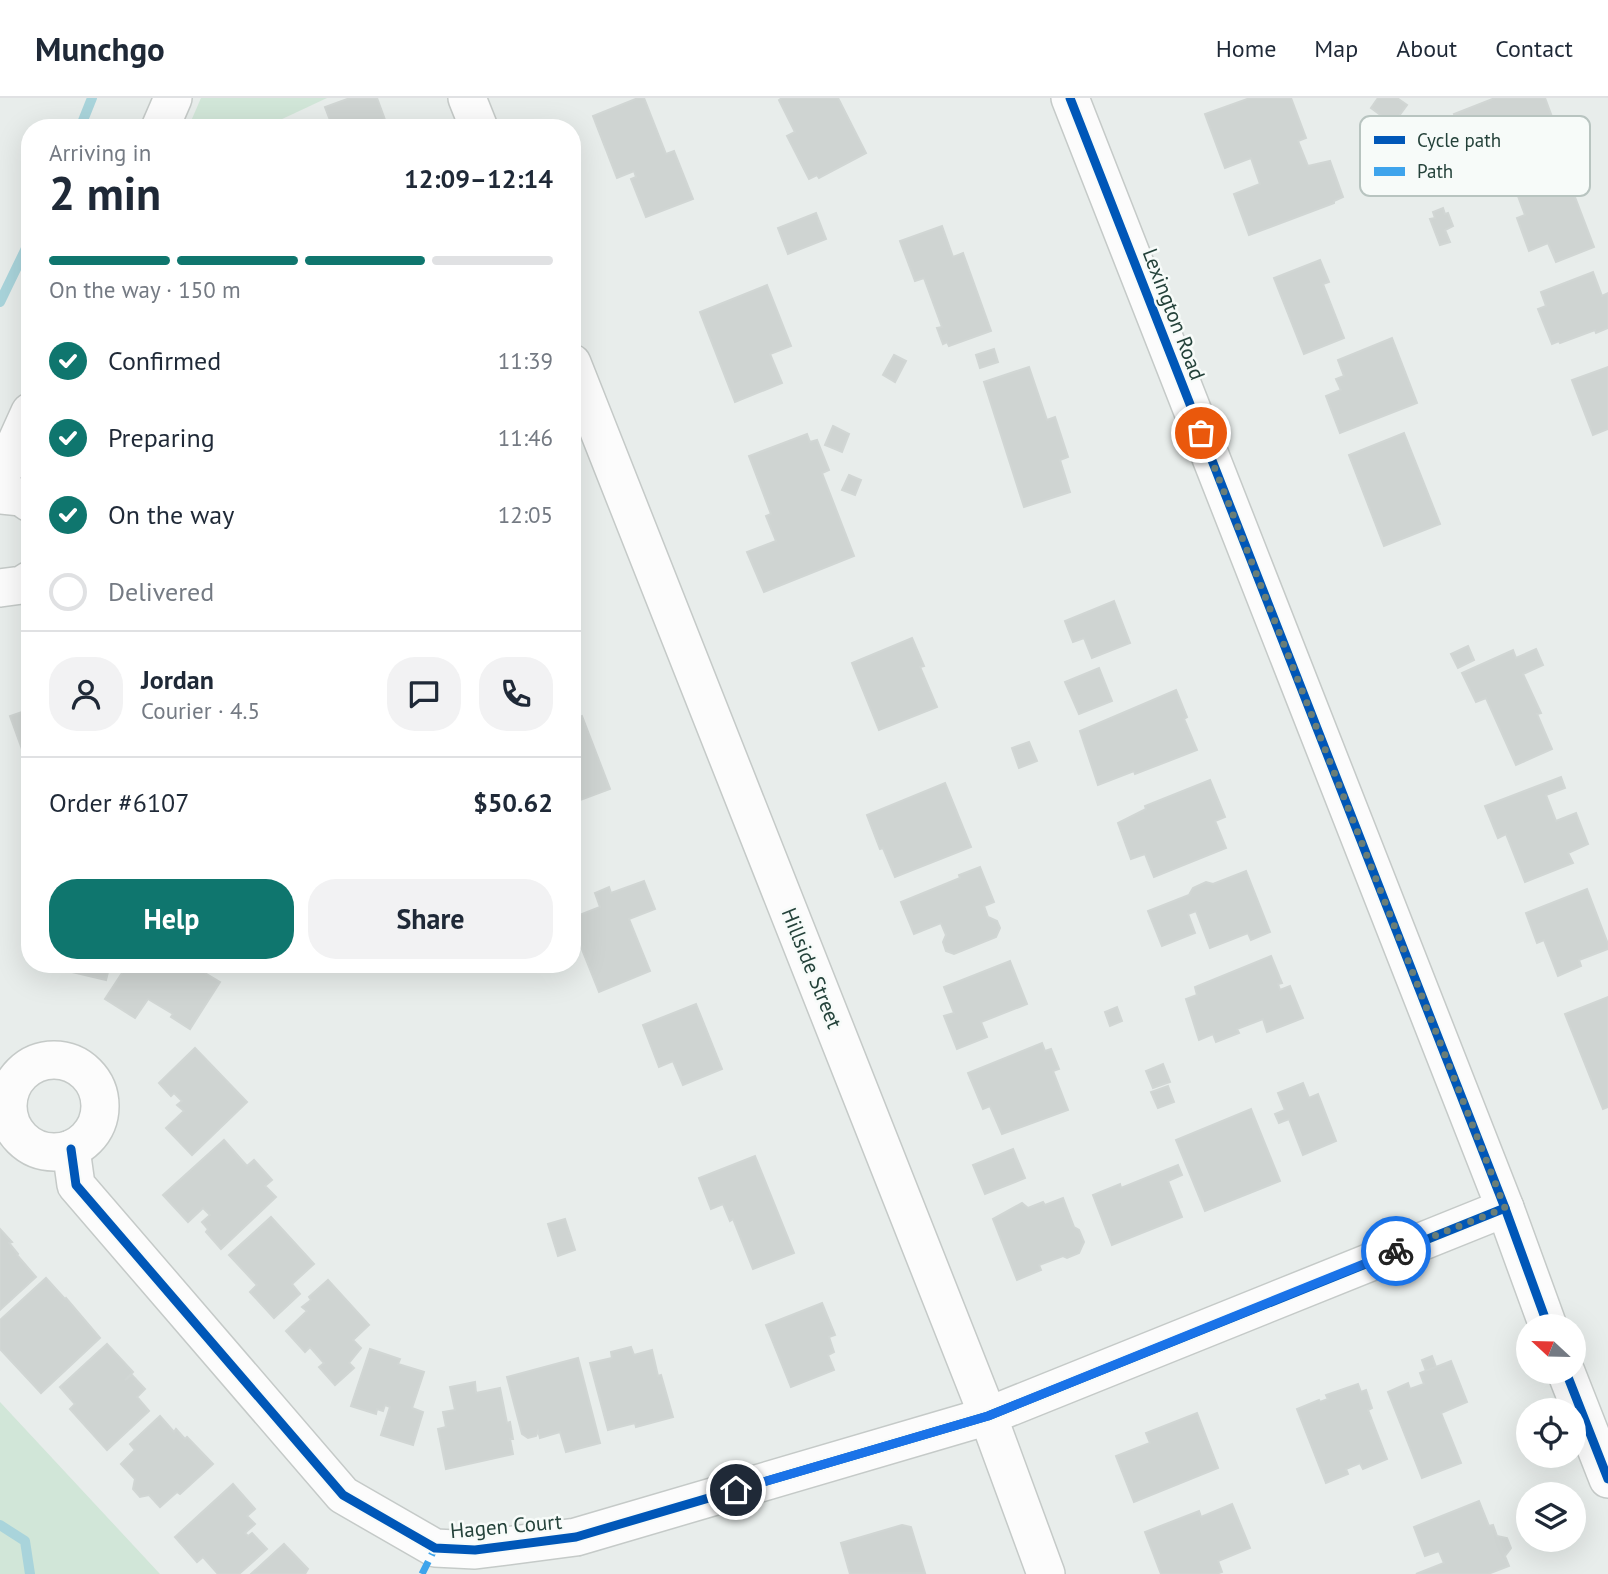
<!DOCTYPE html>
<html lang="en">
<head>
<meta charset="utf-8">
<style>
	:root { --surface:#fff; --page:#f2f2f3; --text:#1f2937; --muted:#747a83; --line:#e0e1e3; --accent:#0f766e }
	body { margin:0; font-family:"PT Sans",sans-serif; background:var(--page); color:var(--text); height:100vh; display:flex; flex-direction:column; font-size:26px; white-space:nowrap }
	* { box-sizing:border-box; margin:0 }
	p { font-size:23px; color:var(--muted) }
	.icon { flex:none; width:38px; height:38px; fill:none; stroke:currentColor; stroke-width:2; stroke-linecap:round; stroke-linejoin:round }
	.map { position:relative; flex:1; overflow:hidden }
	.drawer { position:absolute; left:21px; top:21px; width:560px; height:854px; display:flex; flex-direction:column; background:var(--surface); border-radius:28px; box-shadow:0 7px 28px #0002 }
	.drawer>* { flex:none }
	.needle { width:46px; rotate:292deg }
	.buttons { position:absolute; left:1516px; top:1216px; display:grid; gap:14px }
	.buttons a { display:grid; place-items:center; width:70px; height:70px; border-radius:50%; background:var(--surface); box-shadow:0 7px 28px #0002; font-size:35px }
	.pin { position:absolute; display:grid; place-items:center; width:60px; height:60px; color:#fff; margin:-30px; border:4px solid #fff; border-radius:50%; box-shadow:0 2px 7px #0007 }
	.courier { position:absolute; display:grid; place-items:center; width:70px; height:70px; margin:-35px; border:5px solid #1a73e8; border-radius:50%; background:#fff; color:#222; box-shadow:0 2px 9px #0007 }
	.head em { font-style:normal; font-weight:700 }
	.head div { display:flex; flex-direction:column-reverse }
	.head { display:flex; align-items:center; justify-content:space-between; height:119px; padding:0 28px }
	h1 { font-size:46px; font-weight:700; line-height:52px }
	.bar { display:grid; grid-template-columns:repeat(4,1fr); gap:10px 7px; align-content:center; height:84px; padding:0 28px }
	.bar i { height:9px; border-radius:5px; background:var(--line) }
	.bar .on { background:var(--accent) }
	.bar p { grid-column:span 4 }
	.line { display:flex; align-items:center; gap:18px; padding:0 28px; border-top:2px solid var(--line) }
	.line div { flex:1 }
	.round { display:grid; place-items:center; flex:none; width:74px; height:74px; border-radius:28px; background:var(--page) }
	ol { padding:0 28px; list-style:none }
	li { display:flex; align-items:center; gap:21px; height:77px }
	li p { margin-inline-start:auto }
	li .icon { padding:7px; border-radius:50%; background:var(--accent); color:#fff; stroke-width:4 }
	li:last-child { color:var(--muted) }
	li i { width:38px; height:38px; border:4px solid var(--line); border-radius:50% }
	.button { display:flex; gap:14px; margin-top:auto; padding:14px 28px }
	.button a { flex:1; height:80px; border-radius:28px; background:var(--accent); color:#fff; font-size:28px; font-weight:700; line-height:80px; text-align:center }
	.button a+a { background:var(--page); color:var(--text) }
	header { display:flex; align-items:center; gap:42px; box-sizing:border-box; height:98px; padding:0 35px; background:var(--surface); border-bottom:2px solid var(--line) }
	header strong { font-size:33px }
	nav { display:flex; gap:38px; margin-inline-start:auto; font-size:24px }
	.map>svg:first-child { display:block }
</style>
</head>
<body>
<header>
<strong>Munchgo</strong>
<nav><a>Home</a><a>Map</a><a>About</a><a>Contact</a></nav>
</header>
<div class="map">
<svg width="1608" height="1476" viewBox="0 0 1608 1476">
	<rect width="100%" height="100%" fill="#e8edeb"/>
	<!-- green -->
	<g fill="#d1e6d8">
		<path d="M201,0H327L263,30H188Z"/>
		<path d="M0,1304L160,1476H0Z"/>
	</g>
	<g fill="none" stroke-linecap="round" stroke-linejoin="round">
		<!-- stream -->
		<g stroke="#a9d4db" stroke-width="10">
			<path d="M80,30L92,0"/>
			<path d="M0,204L30,142"/>
			<path d="M0,1427L25,1443L30,1476"/>
		</g>
	</g>
	<!-- building -->
	<g fill="#cfd4d2" stroke="#d1d6d4" stroke-width="2">
		<path d="M350,0H377L388,30H333L325,9Z"/>
		<path d="M638,0H644L666,56L674,53L693,101L646,119L631,81L636,79L634,73L617,80L593,18Z"/>
		<path d="M782,0H838L866,55L819,80L817,77L809,81L787,38L795,34L779,2Z"/>
		<path d="M1250,0H1291L1306,40L1298,43L1308,68L1330,63L1343,99L1334,103V105L1249,137L1234,96L1260,86L1251,60L1225,70L1205,16Z"/>
		<path d="M1378,0H1397L1407,7L1393,26L1371,10Z"/>
		<path d="M1495,0H1545L1555,27L1540,33L1549,55L1494,76L1483,48L1469,53L1454,16Z"/>
		<path d="M1549,77L1554,92L1570,86L1594,149L1556,164L1548,145L1529,153L1517,120L1525,117L1515,90Z"/>
		<path d="M1443,110L1445,116L1448,115L1453,128L1445,132L1450,144L1440,147L1430,121L1435,120L1433,114Z"/>
		<path d="M816,115L826,141L788,156L778,130Z"/>
		<path d="M942,128L953,159L963,155L991,233L949,248L947,244L943,246L937,230L942,229L924,180L915,183L900,143Z"/>
		<path d="M1320,162L1329,184L1323,186L1344,240L1304,256L1274,180Z"/>
		<path d="M1593,174L1602,198L1608,195V230L1596,235L1595,232L1560,245L1559,243L1552,246L1538,211L1546,208L1541,194Z"/>
		<path d="M767,187L791,248L770,256L782,285L735,304L700,214Z"/>
		<path d="M1392,240L1417,305L1340,335L1326,298L1341,292L1336,281L1344,278L1338,262Z"/>
		<path d="M994,251L998,264L980,270L976,257Z"/>
		<path d="M894,257L906,263L895,284L883,277Z"/>
		<path d="M1029,269L1047,322L1055,319L1068,359L1060,362L1070,394L1024,409L984,284Z"/>
		<path d="M1608,269V331L1593,337L1572,282Z"/>
		<path d="M833,328L849,336L842,354L825,347Z"/>
		<path d="M1404,335L1440,426L1384,448L1349,357Z"/>
		<path d="M807,336L810,344L817,342L829,372L822,375L854,458L764,494L747,454L776,443L766,418L771,416L749,358Z"/>
		<path d="M849,377L861,382L855,397L842,392Z"/>
		<path d="M1114,503L1130,545L1092,560L1084,540L1073,544L1065,523Z"/>
		<path d="M912,540L924,568L920,569L937,609L879,632L852,565Z"/>
		<path d="M1468,548L1474,562L1458,570L1451,556Z"/>
		<path d="M1536,551L1543,567L1523,576L1541,615L1537,616L1552,651L1516,667L1486,600L1476,604L1462,575L1513,552L1516,560Z"/>
		<path d="M1099,570L1112,603L1079,616L1065,584Z"/>
		<path d="M1176,592L1187,619L1184,621L1197,652L1135,676L1134,673L1098,687L1080,633Z"/>
		<path d="M30,605V689L23,666L27,665L10,618L25,613L23,607Z"/>
		<path d="M582,618L610,691L572,705V622Z"/>
		<path d="M1029,644L1037,663L1019,670L1012,650Z"/>
		<path d="M1561,679L1565,690L1546,697L1556,723L1576,715L1588,746L1568,755L1573,765L1525,784L1506,736L1498,740L1485,708Z"/>
		<path d="M1210,682L1225,719L1215,723L1226,750L1154,779L1145,756L1131,761L1118,725L1146,711L1145,708Z"/>
		<path d="M945,685L971,749L895,779L883,750L880,751L867,717Z"/>
		<path d="M980,769L994,804L984,808L988,819L997,823L1000,830L996,839L954,856L946,853L943,844L946,837L941,825L914,836L901,804L960,780L959,777Z"/>
		<path d="M1246,773L1270,834L1251,842L1248,835L1210,850L1196,813L1188,816L1195,835L1162,848L1148,813L1189,797L1193,790L1206,784L1213,786Z"/>
		<path d="M644,783L655,811L629,821L650,873L599,894L581,849L578,850L572,837V820L600,809L595,795L609,789L611,795Z"/>
		<path d="M1587,791L1608,846V851L1579,862L1581,868L1558,878L1544,842L1537,845L1526,815Z"/>
		<path d="M1271,858L1282,885L1278,886L1280,892L1290,888L1303,920L1267,934L1263,921L1237,931L1239,935L1216,944L1213,936L1199,942L1186,901L1197,897L1195,889Z"/>
		<path d="M1010,863L1027,906L981,924L987,939L957,951L944,918L954,915L944,889Z"/>
		<path d="M56,866H110L106,882L72,874L73,870Z"/>
		<path d="M128,866H202L208,870L205,875L220,884L190,931L171,919L173,916L148,901L135,920L105,901Z"/>
		<path d="M1608,899V1009L1603,1011L1565,916Z"/>
		<path d="M696,906L722,971L683,987L673,963L659,969L643,927Z"/>
		<path d="M1117,909L1122,923L1110,928L1105,914Z"/>
		<path d="M1042,945L1045,953L1051,951L1059,971L1053,973L1068,1012L1002,1036L990,1008L983,1011L968,975Z"/>
		<path d="M195,950L247,1004L192,1057L166,1030L184,1013L177,1007L182,1003L174,995L171,998L159,985Z"/>
		<path d="M1163,966L1170,984L1153,990L1146,973Z"/>
		<path d="M1303,985L1309,1000L1318,996L1336,1043L1303,1057L1289,1021L1279,1025L1275,1016L1285,1012L1278,995Z"/>
		<path d="M1168,988L1174,1004L1158,1010L1151,994Z"/>
		<path d="M1251,1011L1280,1083L1205,1113L1176,1042Z"/>
		<path d="M224,1042L247,1068L254,1062L272,1082L265,1088L276,1099L221,1151L206,1134L208,1131L202,1124L210,1117L203,1110L188,1124L163,1097Z"/>
		<path d="M1013,1051L1025,1080L985,1096L973,1067Z"/>
		<path d="M755,1058L794,1155L753,1171L733,1121L730,1123L723,1106L711,1111L699,1080Z"/>
		<path d="M1178,1067L1182,1077L1168,1083L1182,1119L1112,1147L1093,1097L1120,1086L1121,1090Z"/>
		<path d="M1063,1100L1074,1129L1079,1132L1084,1144L1079,1155L1067,1160L1063,1158L1039,1167L1041,1172L1017,1182L993,1121L1022,1105L1028,1110L1043,1104L1045,1107Z"/>
		<path d="M271,1119L314,1166L292,1186L300,1196L274,1220L250,1194L257,1187L229,1157Z"/>
		<path d="M565,1121L575,1152L558,1158L548,1126Z"/>
		<path d="M0,1131L12,1144L9,1145L18,1156L17,1157L36,1179L0,1212Z"/>
		<path d="M46,1180L65,1201L66,1200L100,1240L41,1295L0,1251V1222Z"/>
		<path d="M328,1182L369,1227L353,1242L361,1250L349,1265L354,1270L335,1287L319,1269L324,1265L310,1249L305,1254L286,1233L307,1213L302,1209L311,1202L309,1199Z"/>
		<path d="M822,1205L835,1237L829,1239L834,1254L828,1257L834,1272L791,1289L766,1227Z"/>
		<path d="M107,1246L133,1274L125,1282L132,1277L145,1291L137,1299L149,1313L107,1352L70,1311L75,1306L60,1289Z"/>
		<path d="M631,1249L634,1257L652,1252L658,1278L661,1277L673,1319L636,1329L635,1325L608,1332L590,1265L612,1260L611,1254Z"/>
		<path d="M370,1251L400,1261L398,1266L424,1274L412,1310L423,1314L413,1347L381,1337L390,1309L385,1307L383,1313L377,1311L376,1316L351,1308Z"/>
		<path d="M1432,1258L1436,1269L1426,1273L1422,1262Z"/>
		<path d="M578,1260L600,1345L566,1354L560,1334L540,1340L538,1333L536,1338L528,1340L522,1336L507,1279Z"/>
		<path d="M1451,1263L1467,1304L1441,1315L1461,1365L1422,1380L1388,1294L1408,1285L1410,1291L1424,1286L1420,1275Z"/>
		<path d="M475,1284L476,1295L500,1290L507,1325L510,1324L513,1341H510L513,1356L446,1371L438,1331L446,1329L443,1314L455,1312L450,1289Z"/>
		<path d="M1358,1286L1361,1294L1366,1292L1372,1310L1368,1312L1387,1361L1363,1371L1360,1365L1346,1371L1348,1376L1326,1385L1297,1311L1319,1302L1320,1304L1328,1301L1326,1297Z"/>
		<path d="M1197,1315L1218,1370L1134,1404L1116,1358L1150,1345L1146,1335Z"/>
		<path d="M160,1318L174,1334L176,1331L185,1341L187,1339L213,1366L180,1396L177,1394L160,1409L149,1397L140,1399L133,1391L135,1381L121,1366L135,1352L130,1346Z"/>
		<path d="M233,1386L255,1411L247,1418L255,1426L245,1435L248,1438L252,1435L267,1451L239,1476H218L203,1459L197,1464L175,1439Z"/>
		<path d="M1479,1403L1489,1428L1493,1427L1497,1438L1507,1440L1511,1450L1505,1458L1509,1468L1488,1476H1416L1444,1465L1439,1453L1425,1458L1414,1429Z"/>
		<path d="M1232,1406L1250,1450L1218,1463L1222,1474L1216,1476H1161L1145,1434L1199,1413L1201,1419Z"/>
		<path d="M902,1427L911,1429L925,1475L850,1476L841,1445Z"/>
		<path d="M284,1446L308,1471L305,1476H251Z"/>
	</g>
	<g fill="none" stroke-linecap="round" stroke-linejoin="round">
		<!-- minor casing -->
		<g stroke="#c5cac8" stroke-width="40">
			<g id="minor">
				<path d="M467,0L479,30"/>
				<path d="M1070,0L1505,1110L1548,1228"/>
				<path d="M160,30L173,0"/>
				<path d="M572,265L988,1318L1046,1476"/>
				<path d="M0,380L30,314"/>
				<path d="M0,397L21,399L30,405"/>
				<path d="M0,490L22,487L30,482"/>
				<circle cx="54" cy="1008" r="46"/>
				<path d="M71,1051L76,1087L343,1397L435,1450L475,1452L576,1439L988,1318L1505,1110"/>
				<path d="M1566,1274L1608,1381"/>
			</g>
		</g>
		<!-- minor -->
		<use href="#minor" stroke="#fcfcfc" stroke-width="37"/>
		<!-- quiet -->
		<path stroke="#3ea4ec" stroke-width="7" stroke-dasharray="14 7" stroke-linecap="butt" d="M422,1476L435,1450"/>
		<!-- cycleway casing -->
		<g stroke="#f7fbf9" stroke-width="13">
			<g id="cycleway">
				<path d="M1070,0L1505,1110L1548,1228"/>
				<path d="M71,1051L76,1087L343,1397L435,1450L475,1452L576,1439L988,1318L1505,1110"/>
				<path d="M1566,1274L1608,1381"/>
			</g>
		</g>
		<!-- cycleway -->
		<use href="#cycleway" stroke="#0057b8" stroke-width="9"/>
	</g>
	<g fill="none" stroke-linecap="round" stroke-linejoin="round">
		<!-- done -->
		<path stroke="#697e78" stroke-width="7" stroke-dasharray="0 12.6" d="M1201,335L1505,1110L1396,1153"/>
		<!-- route -->
		<path stroke="#1a73e8" stroke-width="9" d="M736,1392L988,1318L1396,1153"/>
	</g>
	<g text-anchor="middle" dominant-baseline="central" stroke-width="5" stroke-linejoin="round" paint-order="stroke">
		<!-- street labels -->
		<g font-size="21" fill="#24423a" stroke="#f7fbf9">
			<text transform="translate(1174 216) rotate(69)">Lexington Road</text>
			<text transform="translate(812 870) rotate(68)">Hillside Street</text>
			<text transform="translate(506 1428) rotate(-5)">Hagen Court</text>
		</g>
	</g>
	<!-- legend -->
	<rect x="1360" y="18" width="230" height="80" rx="10" fill="#f7fbf9" stroke="#b8c4c0" stroke-width="2"/>
	<rect x="1374" y="38" width="31" height="8" fill="#0057b8"/>
	<rect x="1374" y="69" width="31" height="9" fill="#3ea4ec"/>
	<g font-size="19" fill="#24423a">
		<text x="1417" y="49">Cycle path</text>
		<text x="1417" y="80">Path</text>
	</g>
</svg>
<div class="buttons">
<a><svg class="needle" viewBox="-14 -14 28 28"><path d="M0-13l5 13h-10z" fill="#e53935"/><path d="M0 13l5-13h-10z" fill="#747a83"/></svg></a>
<a><svg class="icon" aria-label="locate" viewBox="0 0 24 24"><circle cx="12" cy="12" r="6"/><path d="M12 2v4M12 18v4M2 12h4M18 12h4"/></svg></a>
<a><svg class="icon" aria-label="layers" viewBox="0 0 24 24"><path d="M12 4l9 5-9 5-9-5zM3 14l9 5 9-5"/></svg></a>
</div>
<div class="pin" style="left:1201px;top:335px;background:#ea580c"><svg class="icon" aria-label="bag" viewBox="0 0 24 24"><path d="M5 8h14l-1 12H6zM9 8a3 3 0 0 1 6 0"/></svg></div>
<div class="pin" style="left:736px;top:1392px;background:#1f2937"><svg class="icon" aria-label="home" viewBox="0 0 24 24"><path d="M3 11l9-7 9 7M6 9v11h12V9"/></svg></div>
<div class="courier" style="left:1396px;top:1153px"><svg class="icon" aria-label="bike" viewBox="0 0 24 24"><circle cx="6" cy="16" r="4"/><circle cx="18" cy="16" r="4"/><path d="M6 16l4-8h5l3 8M10 8l3 8H6M13 5h3"/></svg></div>
<section class="drawer">
<div class="head"><div><h1>2 min</h1><p>Arriving in</p></div><em>12:09–12:14</em></div>
<div class="bar"><i class="on"></i><i class="on"></i><i class="on"></i><i></i><p>On the way · 150 m</p></div>
<ol>
<li><svg class="icon" aria-label="check" viewBox="0 0 24 24"><path d="M5 12l5 5 9-10"/></svg>Confirmed<p>11:39</p></li>
<li><svg class="icon" aria-label="check" viewBox="0 0 24 24"><path d="M5 12l5 5 9-10"/></svg>Preparing<p>11:46</p></li>
<li><svg class="icon" aria-label="check" viewBox="0 0 24 24"><path d="M5 12l5 5 9-10"/></svg>On the way<p>12:05</p></li>
<li><i></i>Delivered</li>
</ol>
<div class="line" style="height:126px"><a class="round"><svg class="icon" aria-label="person" viewBox="0 0 24 24"><circle cx="12" cy="8" r="4"/><path d="M4 21q1-7 8-7t8 7"/></svg></a><div><b>Jordan</b><p>Courier · 4.5</p></div><a class="round"><svg class="icon" aria-label="chat" viewBox="0 0 24 24"><path d="M4 5h16v11H9l-5 4z"/></svg></a><a class="round"><svg class="icon" aria-label="phone" viewBox="0 0 24 24"><path d="M5 4h4l2 5-3 2q2 4 5 5l2-3 5 2v4C11 20 4 13 5 4z"/></svg></a></div>
<div class="line" style="height:91px"><div>Order #6107</div><b>$50.62</b></div>
<div class="button"><a>Help</a><a>Share</a></div>
</section>
</div>
</body>
</html>
